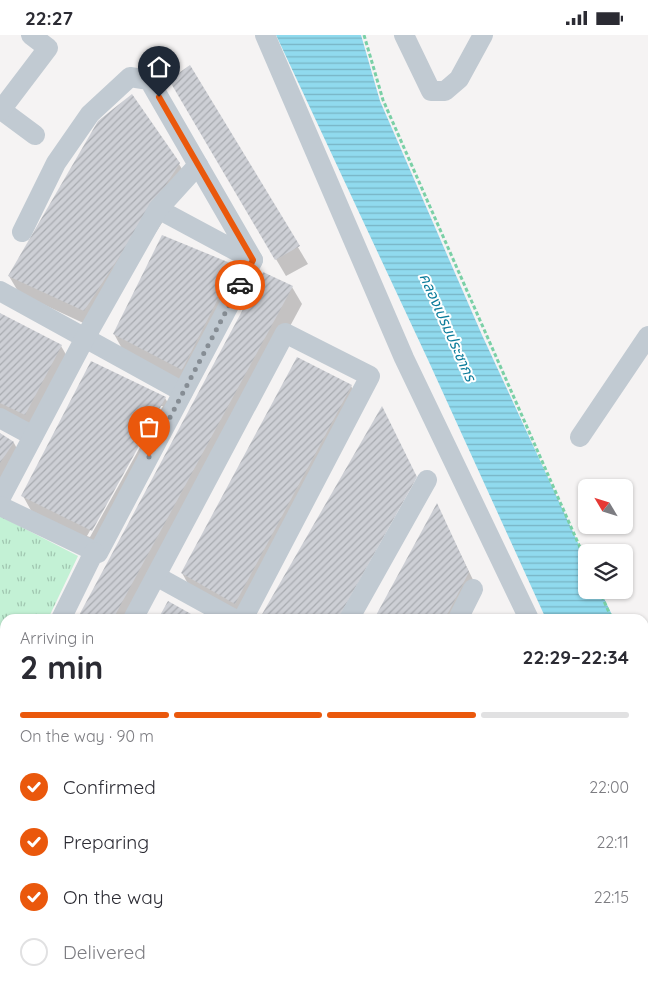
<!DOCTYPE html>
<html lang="en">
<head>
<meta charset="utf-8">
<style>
	:root { --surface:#fff; --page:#f7f7f7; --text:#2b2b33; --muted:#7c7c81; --line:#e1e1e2; --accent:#ea580c }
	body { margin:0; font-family:Quicksand,"Noto Sans Thai",sans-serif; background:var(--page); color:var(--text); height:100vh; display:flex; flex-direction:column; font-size:19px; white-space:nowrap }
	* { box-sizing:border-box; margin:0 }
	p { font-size:16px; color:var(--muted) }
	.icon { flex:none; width:28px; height:28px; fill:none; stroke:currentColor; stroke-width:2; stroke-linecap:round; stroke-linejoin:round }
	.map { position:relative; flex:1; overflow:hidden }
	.side { position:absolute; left:0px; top:579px; width:649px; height:376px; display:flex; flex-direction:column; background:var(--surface); border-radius:15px 15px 0 0; box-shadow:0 1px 4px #0004 }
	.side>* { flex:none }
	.needle { width:32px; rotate:308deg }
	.controls { position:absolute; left:578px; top:444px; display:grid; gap:10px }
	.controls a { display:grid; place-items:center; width:55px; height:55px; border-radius:8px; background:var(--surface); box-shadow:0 1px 4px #0004; font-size:25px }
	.pin { position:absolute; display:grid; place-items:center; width:42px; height:42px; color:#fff; margin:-51px -21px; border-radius:50% 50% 50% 0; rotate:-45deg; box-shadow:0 0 5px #0007 }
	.pin .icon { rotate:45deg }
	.courier { position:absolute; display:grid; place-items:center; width:50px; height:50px; margin:-25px; border:4px solid #ea580c; border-radius:50%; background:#fff; color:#222; box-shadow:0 1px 6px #0007 }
	.overview em { font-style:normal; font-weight:700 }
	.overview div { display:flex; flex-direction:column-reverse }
	.overview { display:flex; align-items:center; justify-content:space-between; height:85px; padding:0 20px }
	h1 { font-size:32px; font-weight:700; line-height:38px }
	.bar { display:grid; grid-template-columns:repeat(4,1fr); gap:8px 5px; align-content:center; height:60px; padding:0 20px }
	.bar i { height:6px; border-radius:4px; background:var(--line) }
	.bar .selected { background:var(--accent) }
	.bar p { grid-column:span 4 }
	ol { padding:0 20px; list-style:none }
	li { display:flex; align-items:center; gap:15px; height:55px }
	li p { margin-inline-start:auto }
	li .icon { padding:5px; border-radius:50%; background:var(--accent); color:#fff; stroke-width:4 }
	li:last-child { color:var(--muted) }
	li i { width:28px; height:28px; border:2px solid var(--line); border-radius:50% }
	.status { display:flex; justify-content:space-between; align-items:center; height:35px; padding:0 25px; background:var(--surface); direction:ltr }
	.status svg { height:14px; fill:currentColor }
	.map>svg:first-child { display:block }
</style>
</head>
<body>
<div class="status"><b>22:27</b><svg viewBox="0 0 49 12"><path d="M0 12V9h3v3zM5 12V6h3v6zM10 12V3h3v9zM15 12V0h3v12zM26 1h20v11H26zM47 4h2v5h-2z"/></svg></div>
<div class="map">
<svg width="648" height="954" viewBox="0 0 648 954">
	<defs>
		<pattern id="park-tufts" width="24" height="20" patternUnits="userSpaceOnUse" patternTransform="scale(1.25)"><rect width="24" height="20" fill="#c3f1d5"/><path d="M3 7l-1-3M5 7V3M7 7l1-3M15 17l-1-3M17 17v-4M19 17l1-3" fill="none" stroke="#a0c6b0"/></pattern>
		<pattern id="water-rules" width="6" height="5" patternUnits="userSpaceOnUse" patternTransform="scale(1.25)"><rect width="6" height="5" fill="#90daee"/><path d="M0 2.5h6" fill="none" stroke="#78b4c4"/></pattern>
		<pattern id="building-hatch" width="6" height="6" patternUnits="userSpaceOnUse" patternTransform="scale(1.25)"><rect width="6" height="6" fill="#cdcfd5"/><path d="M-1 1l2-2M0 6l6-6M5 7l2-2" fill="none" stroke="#a8abb0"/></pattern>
	</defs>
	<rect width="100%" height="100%" fill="#f5f3f3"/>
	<!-- park -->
	<path fill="url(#park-tufts)" d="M0,481L78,521L48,584H5V656L0,654Z"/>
	<!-- water -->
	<g fill="url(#water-rules)">
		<path d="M276,0H361L380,66L482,300L586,525V555H600L614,584H546L429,327Z"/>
		<path d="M644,648L648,657V806L644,799Z"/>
	</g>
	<!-- shadow -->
	<g fill="#0003" fill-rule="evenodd">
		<path d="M190,32L308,229L286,241L170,45Z"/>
		<path d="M179,129L189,146L94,293L19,258L9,241Z"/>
		<path d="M234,231L244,248L192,352L124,317L114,299Z"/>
		<path d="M292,252L302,269L132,584H78Z"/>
		<path d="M0,279L61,311L71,328L35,397L0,379Z"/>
		<path d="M351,351L361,368L246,584L192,556L182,538Z"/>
		<path d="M165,363L175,380L101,513L33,479L23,461ZM160,371H163L90,502L87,501Z"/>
		<path d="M0,400L14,408L23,425L0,459Z"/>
		<path d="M437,471L478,555L463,584H376Z"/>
		<path d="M5,720V788L0,785V729Z"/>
		<path d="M5,810V950H49L47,954H0V812Z"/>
		<path d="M345,950H370L368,954H353Z"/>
	</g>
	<!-- building -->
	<g fill="url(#building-hatch)">
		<path d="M190,30L300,211L275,225L169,45Z"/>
		<path d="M132,59L180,128L84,276L8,241L98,86Z"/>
		<path d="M162,200L235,230L182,335L113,299Z"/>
		<path d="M263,237L293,251L113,584H77Z"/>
		<path d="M0,278L62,310L25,380L0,368Z"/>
		<path d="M297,322L352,350L235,569L181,538Z"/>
		<path d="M91,326L166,362L92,496L21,461Z"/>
		<path d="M382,371L417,442L338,584H265L261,581Z"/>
		<path d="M0,398L14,407L0,428Z"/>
		<path d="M437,468L469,537L445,584H374Z"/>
		<path d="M168,566L200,584H158Z"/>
		<path d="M5,717V778L0,775V727Z"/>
		<path d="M2,807L5,808V866L0,876V810Z"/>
		<path d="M5,897V950H30L28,954H0V906Z"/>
		<path d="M174,950H244L241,954H172Z"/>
	</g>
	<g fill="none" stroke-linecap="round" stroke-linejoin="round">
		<!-- path -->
		<g stroke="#7ad0a6" stroke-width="3" stroke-dasharray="4 2.5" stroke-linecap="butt">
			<path d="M364,0L383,65L586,526"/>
			<path d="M599,555L612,584"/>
			<path d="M644,651L648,660"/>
		</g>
		<!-- minor -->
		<g stroke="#c1cad2" stroke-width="20">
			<path d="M265,0L404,323L529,584"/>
			<path d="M404,0L431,56H445L459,44L483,0"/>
			<path d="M0,74L35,100"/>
			<path d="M1,75L48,13L31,0"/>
			<path d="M22,197L56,128L90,79L130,42L149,45L253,225L158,174"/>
			<path d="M0,256L183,357"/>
			<path d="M0,383L33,401"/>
			<path d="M580,402L648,301"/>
			<path d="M0,464L85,303L158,174L198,130"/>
			<path d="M0,471L98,518L253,225"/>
			<path d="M156,541L234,584"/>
			<path d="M61,584L94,517"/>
			<path d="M133,584L285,298L370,341L243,584"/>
			<path d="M349,584L427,445"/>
			<path d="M458,584L473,554"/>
			<path d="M0,663L5,666"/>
			<path d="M0,702L5,693"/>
			<path d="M644,828L648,835"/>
			<path d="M41,954L43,950"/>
			<path d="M150,954L152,950"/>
			<path d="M253,954L255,950"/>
			<path d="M365,954L368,950"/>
		</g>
	</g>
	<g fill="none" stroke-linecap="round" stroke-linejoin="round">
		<!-- done -->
		<path stroke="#868d94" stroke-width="5" stroke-dasharray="0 9" d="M149,422L240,250"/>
		<!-- route -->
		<path stroke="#ea580c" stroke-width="6" d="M159,62L253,225L240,250"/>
	</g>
	<g text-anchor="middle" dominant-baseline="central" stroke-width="4" stroke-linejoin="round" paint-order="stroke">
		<!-- water labels -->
		<g font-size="15" font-style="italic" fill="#0c7c9b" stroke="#fff">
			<text transform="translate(448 292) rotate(66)">คลองเปรมประชากร</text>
		</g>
	</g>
</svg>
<div class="controls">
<a><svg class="needle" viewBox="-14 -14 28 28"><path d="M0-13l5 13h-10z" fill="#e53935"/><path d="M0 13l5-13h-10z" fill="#7c7c81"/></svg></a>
<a><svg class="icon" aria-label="layers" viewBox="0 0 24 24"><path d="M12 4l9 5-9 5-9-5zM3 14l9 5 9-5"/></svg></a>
</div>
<div class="pin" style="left:149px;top:422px;background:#ea580c"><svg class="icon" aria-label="bag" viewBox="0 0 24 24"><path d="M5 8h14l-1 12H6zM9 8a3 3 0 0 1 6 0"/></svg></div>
<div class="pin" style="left:159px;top:62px;background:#1f2937"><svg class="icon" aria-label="home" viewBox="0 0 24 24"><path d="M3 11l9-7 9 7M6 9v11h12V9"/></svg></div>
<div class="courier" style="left:240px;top:250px"><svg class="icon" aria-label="car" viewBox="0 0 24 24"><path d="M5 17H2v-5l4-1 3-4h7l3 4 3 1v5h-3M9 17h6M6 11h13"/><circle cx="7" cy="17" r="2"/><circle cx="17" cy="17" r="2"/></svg></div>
<section class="side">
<div class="overview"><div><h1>2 min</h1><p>Arriving in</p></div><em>22:29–22:34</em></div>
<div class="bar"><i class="selected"></i><i class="selected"></i><i class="selected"></i><i></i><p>On the way · 90 m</p></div>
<ol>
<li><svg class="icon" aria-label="check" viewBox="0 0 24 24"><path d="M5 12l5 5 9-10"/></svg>Confirmed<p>22:00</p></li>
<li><svg class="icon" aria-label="check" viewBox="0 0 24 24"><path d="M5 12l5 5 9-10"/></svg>Preparing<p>22:11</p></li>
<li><svg class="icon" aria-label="check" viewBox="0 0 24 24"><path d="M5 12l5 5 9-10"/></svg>On the way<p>22:15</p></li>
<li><i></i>Delivered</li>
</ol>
</section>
</div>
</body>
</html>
